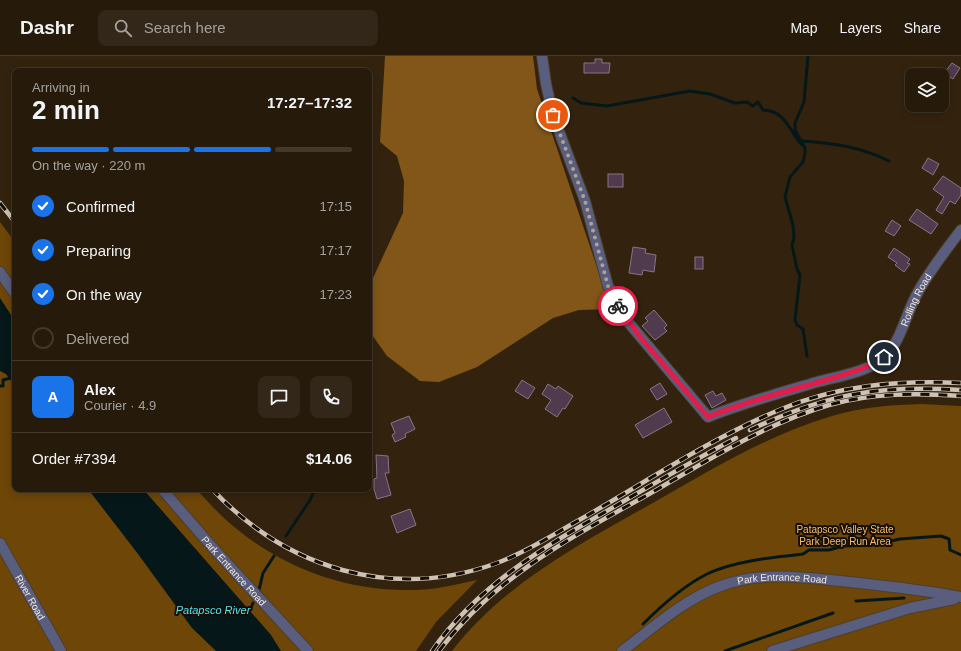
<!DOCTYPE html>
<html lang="en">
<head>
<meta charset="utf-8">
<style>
	:root { --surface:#261a0a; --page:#322718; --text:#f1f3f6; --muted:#a4a19c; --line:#42382b; --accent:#1a73e8 }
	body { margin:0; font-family:Arial,sans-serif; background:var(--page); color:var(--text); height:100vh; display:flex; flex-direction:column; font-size:15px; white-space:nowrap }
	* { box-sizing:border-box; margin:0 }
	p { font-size:13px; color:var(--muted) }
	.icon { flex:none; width:22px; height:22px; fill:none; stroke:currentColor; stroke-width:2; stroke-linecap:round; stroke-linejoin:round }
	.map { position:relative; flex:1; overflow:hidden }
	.drawer { position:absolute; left:12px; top:12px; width:360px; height:424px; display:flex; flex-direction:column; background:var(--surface); border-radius:8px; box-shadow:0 2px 10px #0003,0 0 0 1px var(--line) }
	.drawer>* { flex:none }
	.tools { position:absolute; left:905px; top:12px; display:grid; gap:8px }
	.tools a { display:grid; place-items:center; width:44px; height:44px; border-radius:8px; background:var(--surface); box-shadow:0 2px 10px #0003,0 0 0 1px var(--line); font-size:20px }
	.pin { position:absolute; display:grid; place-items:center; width:34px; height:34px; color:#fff; margin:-17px; border:2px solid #fff; border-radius:50%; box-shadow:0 1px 4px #0007 }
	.courier { position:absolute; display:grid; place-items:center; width:40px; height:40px; margin:-20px; border:3px solid #e11d48; border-radius:50%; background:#fff; color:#222; box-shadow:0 1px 5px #0007 }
	.overview em { font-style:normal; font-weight:700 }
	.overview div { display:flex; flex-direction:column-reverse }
	.overview { display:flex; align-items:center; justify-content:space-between; height:68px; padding:0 20px }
	h1 { font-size:26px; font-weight:700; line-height:30px }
	.bar { display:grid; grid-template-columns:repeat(4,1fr); gap:6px 4px; align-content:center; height:48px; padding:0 20px }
	.bar i { height:5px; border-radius:3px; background:var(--line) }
	.bar .active { background:var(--accent) }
	.bar p { grid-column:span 4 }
	.line { display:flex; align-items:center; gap:10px; padding:0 20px; border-top:1px solid var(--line) }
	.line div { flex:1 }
	.round { display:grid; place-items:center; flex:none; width:42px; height:42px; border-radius:8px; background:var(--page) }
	ol { padding:0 20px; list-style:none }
	li { display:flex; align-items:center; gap:12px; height:44px }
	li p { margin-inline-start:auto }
	li .icon { padding:4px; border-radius:50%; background:var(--accent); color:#fff; stroke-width:4 }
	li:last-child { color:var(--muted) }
	li i { width:22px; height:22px; border:2px solid var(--line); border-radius:50% }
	header { display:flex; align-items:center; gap:24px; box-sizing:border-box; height:56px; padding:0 20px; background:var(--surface); border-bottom:1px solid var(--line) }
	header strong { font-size:19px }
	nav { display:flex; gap:22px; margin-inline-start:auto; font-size:14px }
	.search { width:280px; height:36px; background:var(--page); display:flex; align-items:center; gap:10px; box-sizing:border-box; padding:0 14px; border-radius:8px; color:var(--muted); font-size:15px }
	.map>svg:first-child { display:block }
</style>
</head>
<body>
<header>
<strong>Dashr</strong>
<div class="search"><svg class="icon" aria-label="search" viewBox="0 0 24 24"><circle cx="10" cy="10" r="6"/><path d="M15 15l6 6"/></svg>Search here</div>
<nav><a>Map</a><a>Layers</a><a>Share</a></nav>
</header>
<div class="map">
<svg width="961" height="595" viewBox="0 0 961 595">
	<rect width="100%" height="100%" fill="#33230e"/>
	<!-- green -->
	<g fill="#6d4608">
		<path d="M0,166L15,186V433H196C205,442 214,453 224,462C273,507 338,534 406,534C430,535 454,529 477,524L436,566L416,595H0Z"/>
		<path d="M922,348L961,350V595H452C505,526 584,486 658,444C714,412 770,378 832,360C861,351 892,349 922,348Z"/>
	</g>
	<!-- forest -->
	<path fill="#815618" d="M385,0H533L537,33L611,253L579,254L553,262L477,311L439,326L420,325L387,300L370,276L369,238L373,222L403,157L404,125L397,100L380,86Z"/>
	<!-- water -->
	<g fill="#061719">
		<path d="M0,242L15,265V330L6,318L0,315Z"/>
		<path d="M88,433H143L271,579L281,595H216L192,572L138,498Z"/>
	</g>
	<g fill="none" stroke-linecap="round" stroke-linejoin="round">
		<!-- stream -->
		<g stroke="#061719" stroke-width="3">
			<path d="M573,42L581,47L607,50L690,35L710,38L735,47L747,46L753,50L758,46L763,54C785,54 790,76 802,89"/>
			<path d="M802,85C833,87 861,91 889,105"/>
			<path d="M807,300L803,273L797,269L795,264L800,219L797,213L792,189L794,182L793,169L785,141L790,121L803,106L805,97V92L795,74V67L804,46L808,0"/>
			<path d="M0,330H3V324L15,321"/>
			<path d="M286,480L310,444L315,433"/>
			<path d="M259,534L263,517L274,500"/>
			<path d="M856,545L904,542"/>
			<path d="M248,559L253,547"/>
			<path d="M643,568C662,549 683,530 707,518C733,505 775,501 803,498L809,494H829L843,490L873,489L900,483L941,480L949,483L950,494L961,499"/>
			<path d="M725,595L833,557"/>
		</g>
	</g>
	<!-- building -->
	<g fill="#503a4d" stroke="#8b7388">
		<path d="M595,3H602V7H610L609,17H584V7H595Z"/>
		<path d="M952,7L960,12L953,23L944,17Z"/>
		<path d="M928,102L939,108L933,119L922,112Z"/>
		<rect x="608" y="118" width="15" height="13"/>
		<path d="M943,120L961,132V139L955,148L950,145L942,158L936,154L944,141L933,133Z"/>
		<path d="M917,153L938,168L931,178L909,164Z"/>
		<path d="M892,164L901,170L894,180L885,175Z"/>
		<path d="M633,191L646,193L645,197L656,199L654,216L643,214L642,219L629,217Z"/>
		<path d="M894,192L910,203L907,207L910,208L904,216L895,209L897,207L888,201Z"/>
		<rect x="695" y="201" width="8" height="12"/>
		<path d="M654,254L667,269L664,272L667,275L655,284L642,270L648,265L645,262Z"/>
		<path d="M522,324L535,332L528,343L515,335Z"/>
		<path d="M660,327L667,338L657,344L650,333Z"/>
		<path d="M548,328L556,333L558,330L573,340L565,353L563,352L557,361L545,353L551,344L542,338Z"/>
		<path d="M713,335L716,340L722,337L726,344L712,352L705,339Z"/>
		<path d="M664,352L672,366L643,382L635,369Z"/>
		<path d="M409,360L415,373L405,378L406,381L395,386L392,379L395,377L391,367Z"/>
		<path d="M376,399L388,400L389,417H385L391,439L377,443L374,433V423L377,422Z"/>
		<path d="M410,453L416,469L397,477L391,460Z"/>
	</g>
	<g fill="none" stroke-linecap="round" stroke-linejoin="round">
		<!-- street casing -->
		<g stroke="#4e3f2b" stroke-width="12">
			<g id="street">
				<path id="s1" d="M542,0L546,28L553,59L585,145L608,230L628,266L708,361C743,347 780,337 817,326C836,321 871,315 885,301C902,283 906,257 918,236C930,214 946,194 961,174"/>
				<path d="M0,216L15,238"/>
				<path id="s2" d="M162,433L213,492L308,595"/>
				<path id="s3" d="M0,487L61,595"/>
				<path id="s4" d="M622,595C653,572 682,545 718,531C760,514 806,522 850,526C887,530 924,534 961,541"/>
				<path d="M772,595L910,552L954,543"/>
			</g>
		</g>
		<!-- street -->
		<use href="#street" stroke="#595d7e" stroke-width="10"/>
		<!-- rail casing -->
		<g stroke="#cec2b4" stroke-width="4.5">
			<g id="rail">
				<path d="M0,147L15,166"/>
				<path d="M750,374C826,338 877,329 961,334"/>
				<path d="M212,433C287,513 392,545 497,507C527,496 554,478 581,463C646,426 710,383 779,354C838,329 898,324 961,327"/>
				<path d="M432,595C478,529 544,491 612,452C653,428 694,404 736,382"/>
				<path d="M439,595C497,518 576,479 658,433C713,401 768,367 829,349C872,337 916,337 961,340"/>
			</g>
		</g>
		<!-- rail -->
		<use href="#rail" stroke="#150e06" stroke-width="3" stroke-dasharray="9" stroke-linecap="butt"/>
	</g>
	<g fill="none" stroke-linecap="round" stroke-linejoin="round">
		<!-- done -->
		<path stroke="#b0a393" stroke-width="4" stroke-dasharray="0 7.2" d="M553,59L585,145L608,230L618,250"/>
		<!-- route -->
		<path stroke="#e11d48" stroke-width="5" d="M618,250L640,281L708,361C743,347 780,337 816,327C839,320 864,315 884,301"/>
	</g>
	<g text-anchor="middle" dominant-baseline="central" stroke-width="4" stroke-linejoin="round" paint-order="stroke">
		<!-- street labels -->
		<g font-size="10" fill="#f3e8db" stroke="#150e06">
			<text stroke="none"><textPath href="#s1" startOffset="658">Rolling Road</textPath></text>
			<text stroke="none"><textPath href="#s2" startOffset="109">Park Entrance Road</textPath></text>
			<text stroke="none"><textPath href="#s4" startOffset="181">Park Entrance Road</textPath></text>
			<text stroke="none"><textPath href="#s3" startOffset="62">River Road</textPath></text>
		</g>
		<!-- park labels -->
		<g font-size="10" fill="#fcbe71" stroke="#150e06">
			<text x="845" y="473">Patapsco Valley State<tspan x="845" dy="12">Park Deep Run Area</tspan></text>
		</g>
		<!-- water labels -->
		<g font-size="11" font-style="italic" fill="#59e1ef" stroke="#150e06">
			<text x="213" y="554">Patapsco River</text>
		</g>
	</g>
</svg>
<div class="tools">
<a><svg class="icon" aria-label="layers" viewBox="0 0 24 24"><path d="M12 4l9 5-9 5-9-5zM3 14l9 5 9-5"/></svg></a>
</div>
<div class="pin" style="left:553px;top:59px;background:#ea580c"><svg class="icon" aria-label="bag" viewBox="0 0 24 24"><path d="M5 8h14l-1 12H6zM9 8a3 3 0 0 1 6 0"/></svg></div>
<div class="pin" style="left:884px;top:301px;background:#1f2937"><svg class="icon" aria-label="home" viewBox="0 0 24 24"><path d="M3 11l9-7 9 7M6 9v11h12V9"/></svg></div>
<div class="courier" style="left:618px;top:250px"><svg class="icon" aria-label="bike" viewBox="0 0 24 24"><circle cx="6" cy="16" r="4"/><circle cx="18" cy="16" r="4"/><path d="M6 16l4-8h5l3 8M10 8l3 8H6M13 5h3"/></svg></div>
<section class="drawer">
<div class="overview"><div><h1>2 min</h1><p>Arriving in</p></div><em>17:27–17:32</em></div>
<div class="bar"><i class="active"></i><i class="active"></i><i class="active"></i><i></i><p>On the way · 220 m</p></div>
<ol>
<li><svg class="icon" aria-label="check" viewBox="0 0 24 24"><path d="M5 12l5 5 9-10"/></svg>Confirmed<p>17:15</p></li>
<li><svg class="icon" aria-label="check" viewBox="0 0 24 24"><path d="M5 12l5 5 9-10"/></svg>Preparing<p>17:17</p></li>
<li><svg class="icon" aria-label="check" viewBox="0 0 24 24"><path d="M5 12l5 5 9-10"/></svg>On the way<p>17:23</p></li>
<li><i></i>Delivered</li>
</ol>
<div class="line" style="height:72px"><b class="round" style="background:var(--accent);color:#fff">A</b><div><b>Alex</b><p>Courier · 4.9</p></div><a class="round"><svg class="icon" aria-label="chat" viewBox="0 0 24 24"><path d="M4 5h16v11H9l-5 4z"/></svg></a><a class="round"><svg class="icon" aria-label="phone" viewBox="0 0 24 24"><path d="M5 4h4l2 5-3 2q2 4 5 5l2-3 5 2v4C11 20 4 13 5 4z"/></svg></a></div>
<div class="line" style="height:52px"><div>Order #7394</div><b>$14.06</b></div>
</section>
</div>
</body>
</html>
